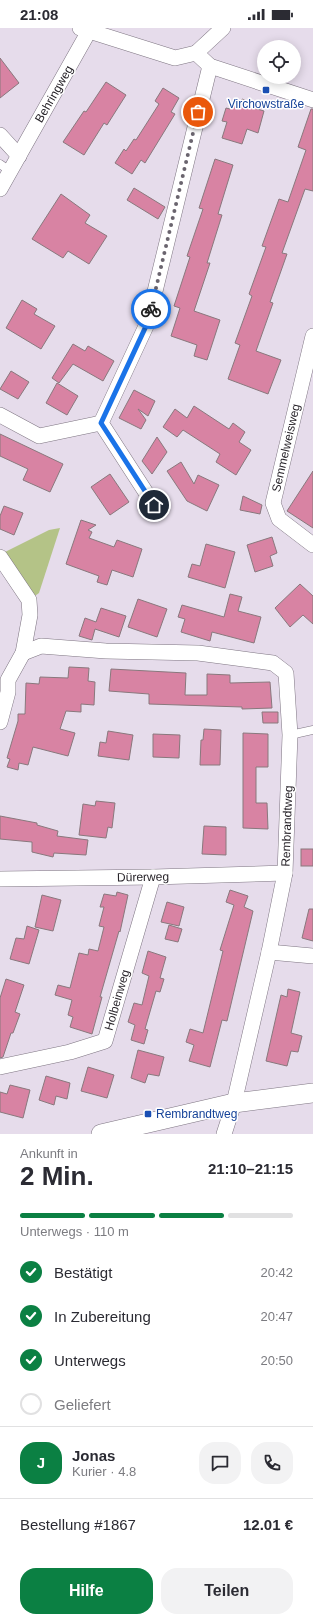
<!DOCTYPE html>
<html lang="de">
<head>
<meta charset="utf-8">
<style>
	:root { --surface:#fff; --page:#f2f2f3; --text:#2b2b33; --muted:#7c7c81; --line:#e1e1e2; --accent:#0b8043 }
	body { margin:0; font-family:Helvetica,sans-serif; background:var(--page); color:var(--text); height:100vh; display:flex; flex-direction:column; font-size:15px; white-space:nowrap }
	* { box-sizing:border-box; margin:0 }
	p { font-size:13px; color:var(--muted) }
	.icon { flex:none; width:22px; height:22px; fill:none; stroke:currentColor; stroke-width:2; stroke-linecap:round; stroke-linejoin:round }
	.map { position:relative; height:1106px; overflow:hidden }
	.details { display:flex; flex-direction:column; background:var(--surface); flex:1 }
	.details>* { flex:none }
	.controls { position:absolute; left:257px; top:12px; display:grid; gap:8px }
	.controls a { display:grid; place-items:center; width:44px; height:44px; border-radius:50%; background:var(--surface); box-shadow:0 2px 10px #0003; font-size:20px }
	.pin { position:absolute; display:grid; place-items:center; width:34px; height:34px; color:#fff; margin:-17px; border:2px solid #fff; border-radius:50%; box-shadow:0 1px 4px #0007 }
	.courier { position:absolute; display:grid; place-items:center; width:40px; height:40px; margin:-20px; border:3px solid #1a73e8; border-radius:50%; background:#fff; color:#222; box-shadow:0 1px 5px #0007 }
	.headline em { font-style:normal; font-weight:800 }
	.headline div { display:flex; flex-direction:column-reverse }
	.headline { display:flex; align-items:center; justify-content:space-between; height:68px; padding:0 20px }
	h1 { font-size:26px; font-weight:800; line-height:30px }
	.bar { display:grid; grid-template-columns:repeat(4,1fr); gap:6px 4px; align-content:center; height:48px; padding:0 20px }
	.bar i { height:5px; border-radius:3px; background:var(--line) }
	.bar .active { background:var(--accent) }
	.bar p { grid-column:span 4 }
	.line { display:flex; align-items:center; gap:10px; padding:0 20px; border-top:1px solid var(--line) }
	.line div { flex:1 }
	.round { display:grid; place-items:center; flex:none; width:42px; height:42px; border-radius:16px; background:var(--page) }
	ol { padding:0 20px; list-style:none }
	li { display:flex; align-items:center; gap:12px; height:44px }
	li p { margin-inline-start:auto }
	li .icon { padding:4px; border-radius:50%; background:var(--accent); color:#fff; stroke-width:4 }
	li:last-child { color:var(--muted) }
	li i { width:22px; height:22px; border:2px solid var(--line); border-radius:50% }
	.button { display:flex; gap:8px; margin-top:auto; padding:8px 20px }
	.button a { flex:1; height:46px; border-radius:16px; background:var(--accent); color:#fff; font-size:16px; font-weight:800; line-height:46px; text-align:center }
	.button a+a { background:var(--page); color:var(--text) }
	.status { display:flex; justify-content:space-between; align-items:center; height:28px; padding:0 20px; background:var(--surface); direction:ltr }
	.status svg { height:11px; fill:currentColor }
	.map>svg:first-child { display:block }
</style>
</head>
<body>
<div class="status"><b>21:08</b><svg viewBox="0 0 49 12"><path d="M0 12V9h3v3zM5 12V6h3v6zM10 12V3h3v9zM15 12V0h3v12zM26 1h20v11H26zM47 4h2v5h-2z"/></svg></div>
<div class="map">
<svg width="313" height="1106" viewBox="0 0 313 1106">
	<rect width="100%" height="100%" fill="#e6dceb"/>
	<!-- green -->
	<path fill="#b4c387" d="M60,500L39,565L32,570L5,524L49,502Z"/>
	<!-- building -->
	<g fill="#d883a3" stroke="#89787d">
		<path d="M0,30L19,55L0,70Z"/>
		<path d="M106,54L126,67L107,97L104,95L84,127L63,114L84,83L86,84Z"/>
		<path d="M163,60L179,70L171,84L175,86L145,135L141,132L132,146L115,135L124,121L126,123L134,111L136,112L159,76L155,73Z"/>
		<path d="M242,71L255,76L254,80L264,83L258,105L247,101L242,116L222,110L227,94L222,93L226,80L230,81L233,73L241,76Z"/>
		<path d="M311,81H313V163L305,161L282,225L287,226L270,274L273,275L256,323L281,332L268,366L228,351L240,317L235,315L252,268L249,266L266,219L262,218L279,171L288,174L306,122L298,119Z"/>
		<path d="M215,131L233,137L218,186L222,187L207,235H210L194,283L220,292L207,332L194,328L197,317L171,308L180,280L174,278L190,229L187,228L203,181L199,180Z"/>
		<path d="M134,160L165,179L158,191L127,172Z"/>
		<path d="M61,166L90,187L85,195L107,208L89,236L68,223L63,230L32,211Z"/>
		<path d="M22,272L37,281L34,286L55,298L41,321L6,300Z"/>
		<path d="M73,316L85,323L88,318L114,333L103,353L73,336L59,355L52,350Z"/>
		<path d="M11,343L29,354L18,371L0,361Z"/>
		<path d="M57,355L78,368L67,387L46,375Z"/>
		<path d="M134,362L155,373L148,388L138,381L146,392L141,401L119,390Z"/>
		<path d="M194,378L229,401L233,395L245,404L239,414L251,422L236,447L216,434L220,426L183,402L177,409L163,399L175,381L187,390Z"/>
		<path d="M0,406L63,436L50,464L23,452L28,441L0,428Z"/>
		<path d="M157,409L167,424L152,446L142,433Z"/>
		<path d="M181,434L194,456L198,447L219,457L207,483L187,473L167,443Z"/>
		<path d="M313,443V500L287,483Z"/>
		<path d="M110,446L129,474L110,487L91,459Z"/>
		<path d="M243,468L262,477L260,486L240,482Z"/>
		<path d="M4,478L23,485L14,507L0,501V488Z"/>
		<path d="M81,492L96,497L88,502L92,504L89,510L114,519L117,512L142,521L133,549L112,542L107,557L97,554L99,548L66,536Z"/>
		<path d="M272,509L277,525L270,528L273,538L255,544L247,517Z"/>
		<path d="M206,516L235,524L225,560L188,549L192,536L200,538Z"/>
		<path d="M300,556L313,568V596L303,587L290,599L275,580Z"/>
		<path d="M230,566L242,569L238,583L261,589L254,615L212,604L210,613L181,604L185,591L178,589L182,577L224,589Z"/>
		<path d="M138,571L167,581L157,609L128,599Z"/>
		<path d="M101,580L126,588L119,609L95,601L92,612L79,608L85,590L96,594Z"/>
		<path d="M69,639L89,640L88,653L95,654L94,677L81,676V684L66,683L60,701L75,705L68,728L33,719L28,737L19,735L18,742L7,739L10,731L7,730L18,693V686H25L26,655L39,656L40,649L68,650Z"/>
		<path d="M111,641L186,645L185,667H207V646L230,647V655L270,654L272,680L242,681V679L149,676V666L109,663Z"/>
		<path d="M262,684H278V695H263Z"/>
		<path d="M204,701L221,702L220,737H200L201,712H203Z"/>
		<path d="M108,703L133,707L129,732L98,728L100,714L106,715Z"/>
		<path d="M243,705L268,706V739H256V775H267L268,801L243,800Z"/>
		<path d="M153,706L180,707L179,730L153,729Z"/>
		<path d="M96,773L115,775L112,800L108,799L106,810L79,807L83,776L95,778Z"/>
		<path d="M0,788L37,795V797L58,803L57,808L88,812L86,827L54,825L53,829L32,824V814L0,811Z"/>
		<path d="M204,798L226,799V827L202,826Z"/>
		<rect x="301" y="821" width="12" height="17"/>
		<path d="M230,862L248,868L244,879L253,883L227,993L222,992L210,1039L189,1033L194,1017L186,1014L190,1001L203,1005L223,923L220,922L234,877L226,874Z"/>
		<path d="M117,864L128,867L120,904L119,903L100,969H102L92,1006L70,999L73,989L68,987L72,972L55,967L58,957L70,960L79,925L88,927L89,921L98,923L104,899L99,898L104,879H100L104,866L116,868Z"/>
		<path d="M42,867L61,872L53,903L35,899Z"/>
		<path d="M167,874L184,879L179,898L161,894Z"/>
		<path d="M309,881H313V913L302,910Z"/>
		<path d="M169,897L182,901L178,914L165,911Z"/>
		<path d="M27,898L39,902L29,936L10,931L16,910L24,911Z"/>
		<path d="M148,923L166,929L160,950L164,951L160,964L156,963L145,1001L148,1002L144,1016L131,1012L135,997L128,994L134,975L142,977L149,948L142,945Z"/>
		<path d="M6,951L24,957L15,984L20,986L13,1005H11L3,1029L0,1030V970Z"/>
		<path d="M288,961L300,964L291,1005L302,1008L298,1024L291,1023L287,1038L266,1033L281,967L287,969Z"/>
		<path d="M138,1022L164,1029L159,1048L148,1046L145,1055L131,1050Z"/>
		<path d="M88,1039L114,1047L107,1070L81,1063Z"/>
		<path d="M46,1048L70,1055L67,1071L56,1068L54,1077L39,1072Z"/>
		<path d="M10,1057L30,1062L23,1090L0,1084V1064L7,1066Z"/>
	</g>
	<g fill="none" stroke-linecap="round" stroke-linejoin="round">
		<!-- service casing -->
		<g stroke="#7e7582" stroke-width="9">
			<g id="service">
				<path d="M0,136L10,143"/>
				<path d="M290,707L313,702"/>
			</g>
		</g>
		<!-- minor casing -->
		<g stroke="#7e7582" stroke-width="16">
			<g id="minor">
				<path d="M80,0L175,30L196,25L210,38L313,72"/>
				<path d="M196,25L223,0"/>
				<path d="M0,107L19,128"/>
				<path d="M0,161L89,3"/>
				<path d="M313,308L273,475L279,491L313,517"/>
				<path d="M0,387L39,408L101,395"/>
				<path d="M154,477L101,395L147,296L210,38"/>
				<path d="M0,529L29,572L30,587L23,625L8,652V664L0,694"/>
				<path d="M23,625L41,618L106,623L198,625L273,635L286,645L290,707L285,845L269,924L234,1075L224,1106"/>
				<path d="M0,851L153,849L285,845"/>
				<path d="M269,924L313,928"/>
				<path d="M0,1039L70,1024L105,1013L153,849"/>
			</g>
		</g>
		<!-- tertiary casing -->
		<g stroke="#7e7582" stroke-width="20">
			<path id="tertiary" d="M101,1106L234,1075L313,1065"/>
		</g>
		<!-- service -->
		<use href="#service" stroke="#fff" stroke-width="8"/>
		<!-- minor -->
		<use href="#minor" stroke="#fff" stroke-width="15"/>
		<!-- tertiary -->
		<use href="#tertiary" stroke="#fff" stroke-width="19"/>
	</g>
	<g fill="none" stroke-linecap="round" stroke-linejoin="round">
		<!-- done -->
		<path stroke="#6a646e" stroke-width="4" stroke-dasharray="0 7.2" d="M151,281L198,84"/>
		<!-- route -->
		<path stroke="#1a73e8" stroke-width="5" d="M151,281L147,296L101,395L154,477"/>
	</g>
	<!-- markers -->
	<g fill="#1a4fb4" stroke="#fff" stroke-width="1.5">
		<rect x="262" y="58" width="8" height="8" rx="2"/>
		<rect x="144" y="1082" width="8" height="8" rx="2"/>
	</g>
	<g text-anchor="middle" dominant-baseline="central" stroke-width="3" stroke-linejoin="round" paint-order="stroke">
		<!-- street labels -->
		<g font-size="12" fill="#28242a" stroke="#fff">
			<text transform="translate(54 66) rotate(-60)">Behringweg</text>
			<text transform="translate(286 420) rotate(-77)">Semmelweisweg</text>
			<text transform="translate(287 798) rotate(-88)">Rembrandtweg</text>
			<text transform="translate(143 849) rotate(-1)">Dürerweg</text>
			<text transform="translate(117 972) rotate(-74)">Holbeinweg</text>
		</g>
		<!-- transit labels -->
		<g font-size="12" fill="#164399" stroke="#fff">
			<text x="266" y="76">Virchowstraße</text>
			<text x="156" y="1086" text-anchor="start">Rembrandtweg</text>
		</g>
	</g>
</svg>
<div class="controls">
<a><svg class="icon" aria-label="locate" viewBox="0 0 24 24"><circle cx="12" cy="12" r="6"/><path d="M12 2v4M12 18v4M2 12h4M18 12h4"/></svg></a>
</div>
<div class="pin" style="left:198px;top:84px;background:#ea580c"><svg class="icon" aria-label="bag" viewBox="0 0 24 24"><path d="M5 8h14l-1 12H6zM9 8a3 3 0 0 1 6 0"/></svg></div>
<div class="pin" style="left:154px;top:477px;background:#1f2937"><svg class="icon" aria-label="home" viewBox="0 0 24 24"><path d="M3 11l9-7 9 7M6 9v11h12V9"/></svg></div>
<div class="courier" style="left:151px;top:281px"><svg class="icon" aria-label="bike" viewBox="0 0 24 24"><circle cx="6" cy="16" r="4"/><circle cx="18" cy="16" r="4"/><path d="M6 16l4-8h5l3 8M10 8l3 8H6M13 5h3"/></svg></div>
</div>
<section class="details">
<div class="headline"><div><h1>2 Min.</h1><p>Ankunft in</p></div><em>21:10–21:15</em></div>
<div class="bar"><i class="active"></i><i class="active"></i><i class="active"></i><i></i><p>Unterwegs · 110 m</p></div>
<ol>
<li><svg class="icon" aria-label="check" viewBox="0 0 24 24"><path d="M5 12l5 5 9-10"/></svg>Bestätigt<p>20:42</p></li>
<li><svg class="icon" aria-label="check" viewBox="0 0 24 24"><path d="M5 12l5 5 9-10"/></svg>In Zubereitung<p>20:47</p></li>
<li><svg class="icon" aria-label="check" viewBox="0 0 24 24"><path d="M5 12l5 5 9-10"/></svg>Unterwegs<p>20:50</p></li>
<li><i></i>Geliefert</li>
</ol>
<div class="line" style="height:72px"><b class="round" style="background:var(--accent);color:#fff">J</b><div><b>Jonas</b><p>Kurier · 4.8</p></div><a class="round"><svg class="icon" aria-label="chat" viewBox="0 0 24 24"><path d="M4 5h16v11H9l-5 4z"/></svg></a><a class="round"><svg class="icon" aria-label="phone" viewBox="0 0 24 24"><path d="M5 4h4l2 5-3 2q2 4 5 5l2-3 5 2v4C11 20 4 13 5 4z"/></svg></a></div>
<div class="line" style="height:52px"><div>Bestellung #1867</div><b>12.01 €</b></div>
<div class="button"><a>Hilfe</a><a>Teilen</a></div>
</section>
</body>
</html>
